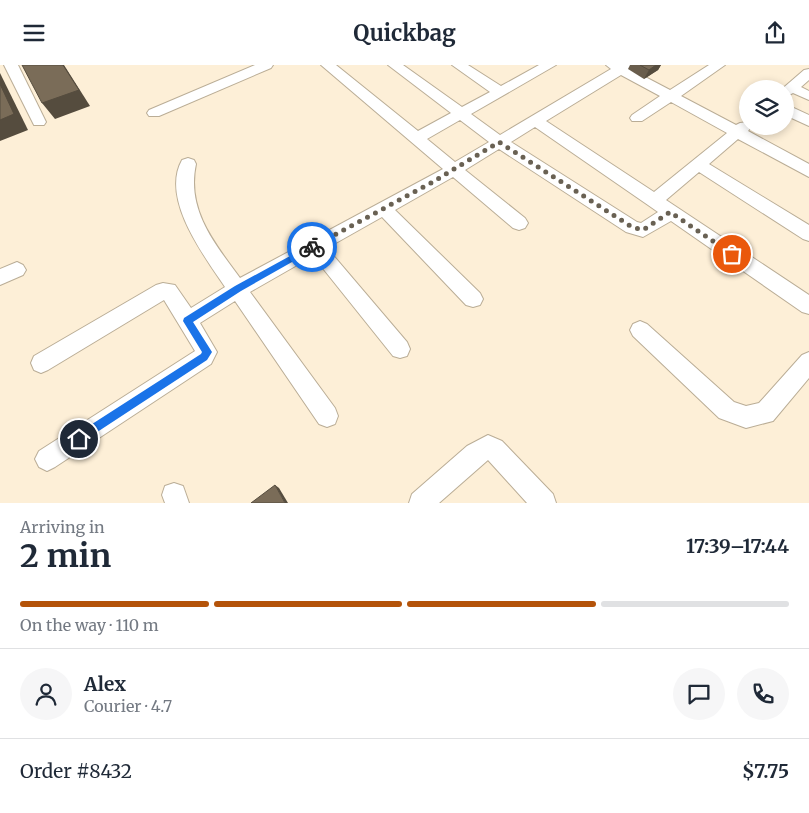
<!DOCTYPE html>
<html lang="en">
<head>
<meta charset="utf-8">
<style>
	:root { --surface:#fff; --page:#f6f6f7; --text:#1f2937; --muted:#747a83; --line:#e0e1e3; --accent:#b45309 }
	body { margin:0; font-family:Merriweather,serif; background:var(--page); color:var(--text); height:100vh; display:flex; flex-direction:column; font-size:19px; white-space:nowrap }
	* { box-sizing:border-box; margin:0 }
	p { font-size:16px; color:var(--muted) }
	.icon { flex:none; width:28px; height:28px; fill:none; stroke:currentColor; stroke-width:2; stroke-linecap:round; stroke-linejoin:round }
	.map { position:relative; height:438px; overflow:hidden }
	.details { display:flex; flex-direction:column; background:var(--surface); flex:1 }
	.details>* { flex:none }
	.tools { position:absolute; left:739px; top:15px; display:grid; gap:10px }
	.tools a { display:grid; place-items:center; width:55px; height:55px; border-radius:50%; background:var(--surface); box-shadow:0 2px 8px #0003; font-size:25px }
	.pin { position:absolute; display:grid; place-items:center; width:42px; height:42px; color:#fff; margin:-21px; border:2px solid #fff; border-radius:50%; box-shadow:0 1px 5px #0007 }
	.courier { position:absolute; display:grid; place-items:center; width:50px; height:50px; margin:-25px; border:4px solid #1a73e8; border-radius:50%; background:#fff; color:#222; box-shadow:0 1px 6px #0007 }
	.headline em { font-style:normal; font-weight:700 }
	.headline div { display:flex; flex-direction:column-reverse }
	.headline { display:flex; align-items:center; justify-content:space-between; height:85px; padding:0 20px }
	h1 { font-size:32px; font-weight:700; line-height:38px }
	.bar { display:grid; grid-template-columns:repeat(4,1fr); gap:8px 5px; align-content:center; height:60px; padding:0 20px }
	.bar i { height:6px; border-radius:4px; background:var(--line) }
	.bar .active { background:var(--accent) }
	.bar p { grid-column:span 4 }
	.line { display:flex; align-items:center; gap:12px; padding:0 20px; border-top:1px solid var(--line) }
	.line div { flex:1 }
	.round { display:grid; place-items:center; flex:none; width:52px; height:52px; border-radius:26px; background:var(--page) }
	header { display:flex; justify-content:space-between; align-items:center; height:65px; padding:0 20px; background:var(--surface); font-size:22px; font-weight:700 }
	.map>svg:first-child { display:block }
</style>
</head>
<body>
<header><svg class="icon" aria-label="menu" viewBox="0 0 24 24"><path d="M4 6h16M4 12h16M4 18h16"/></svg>Quickbag<svg class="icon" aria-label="share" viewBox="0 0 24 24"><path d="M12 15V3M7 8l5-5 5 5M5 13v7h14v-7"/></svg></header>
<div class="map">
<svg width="809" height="438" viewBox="0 0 809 438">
	<rect width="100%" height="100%" fill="#fdefd7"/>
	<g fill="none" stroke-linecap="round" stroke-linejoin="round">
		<!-- street casing -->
		<g stroke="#baad96" stroke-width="2">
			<g id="street">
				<path d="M4,0H18L46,57L44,60H34Z"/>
				<path d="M255,0H273L271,3L159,51H149L147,48L149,45Z"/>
				<path d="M321,0H336L418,66L451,48L388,0H403L462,42L490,27L452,0H468L501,21L539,0H556L471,49L500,70L611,4L606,0H635L630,4L670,25L709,0H725L681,31L736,60L740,58L748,57V61H752L748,66L809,99V112L738,74L709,99L809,160V176L803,174L699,107L666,135L809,230V249L802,247L671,156L643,172L626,167L499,84L465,105L525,153L528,158L525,163L519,165L513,163L453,112L395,145L480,228L483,234L480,240L473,242L466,240L382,152L327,183L407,277L410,284L407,291L400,293L393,291L313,191L250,227L335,343L338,351L335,359L327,362L319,359L235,236L200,258L217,287L211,299L55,402L47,406L39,402L35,394L39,386L195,286L164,235L48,305L41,308L34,305L31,298L34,291L156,220L163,218L175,220L191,243L225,222C205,192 160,134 182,95L188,93L194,95L196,99C186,145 215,179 240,213L443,104ZM621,10L660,31L632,50L630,53L632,56H642L671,37L727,68L654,127L546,56ZM460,55L489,77L455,97L427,74ZM535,62L648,140L658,147L641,158L637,157L511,77Z"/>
				<path d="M809,4V15L801,22L809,26V35L793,28L785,32V24H782L804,5Z"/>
				<path d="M785,39L809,50V61L785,50Z"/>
				<path d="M17,197L23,200L26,205L23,210L0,220V204Z"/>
				<path d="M640,256L647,259L734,337L746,341L759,338L802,290L809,287V313L773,356L746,363L719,353L633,271L630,265L633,259Z"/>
				<path d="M488,370L502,376L553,429L556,438H527L488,395L439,438H409L412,429L467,381Z"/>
				<path d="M174,418L183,421L189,438H165L162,430L165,421Z"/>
			</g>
		</g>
		<!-- street -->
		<use href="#street" fill="#fff" fill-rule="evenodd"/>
	</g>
	<!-- wall -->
	<path fill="#695d4c" d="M630,0H661L658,5L644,14L628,4Z"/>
	<!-- shaded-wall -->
	<g fill="#554c3e">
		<path d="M63,0H64L90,41L55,54L42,38Z"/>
		<path d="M656,0H661L658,5L644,14L649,5Z"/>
		<path d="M0,8L28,65L0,76Z"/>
		<path d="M275,420L279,423L288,438H285Z"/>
	</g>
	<!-- building -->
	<g fill="#7a6c58" stroke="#554c3e">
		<path d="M22,0H63L79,25L42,38Z"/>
		<path d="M640,0H656L649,5Z"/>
		<path d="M0,19L14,49L0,55Z"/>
		<path d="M275,420L285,438H251Z"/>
	</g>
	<!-- route -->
	<path fill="#1a73e8" d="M312,179L316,182L315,184L241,226L193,257L212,287L207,295L82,377H75V370L201,289L202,287L183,256L184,253L235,221Z"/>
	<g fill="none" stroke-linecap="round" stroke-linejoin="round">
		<!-- done -->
		<path stroke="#696153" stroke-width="5" stroke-dasharray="0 9" d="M312,182L431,118L499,77L632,162L643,165L670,147L732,189"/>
	</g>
</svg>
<div class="tools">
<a><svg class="icon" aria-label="layers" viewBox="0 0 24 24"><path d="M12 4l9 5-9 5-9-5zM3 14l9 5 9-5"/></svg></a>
</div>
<div class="pin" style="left:732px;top:189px;background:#ea580c"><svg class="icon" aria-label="bag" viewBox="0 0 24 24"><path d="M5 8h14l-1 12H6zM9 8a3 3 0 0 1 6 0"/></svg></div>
<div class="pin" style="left:79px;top:374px;background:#1f2937"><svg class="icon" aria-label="home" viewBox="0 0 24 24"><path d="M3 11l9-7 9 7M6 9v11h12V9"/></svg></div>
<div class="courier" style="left:312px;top:182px"><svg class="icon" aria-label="bike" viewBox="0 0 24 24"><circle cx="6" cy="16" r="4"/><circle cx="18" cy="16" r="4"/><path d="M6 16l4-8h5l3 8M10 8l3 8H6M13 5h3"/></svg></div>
</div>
<section class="details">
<div class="headline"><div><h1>2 min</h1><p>Arriving in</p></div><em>17:39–17:44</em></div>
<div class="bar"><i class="active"></i><i class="active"></i><i class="active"></i><i></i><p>On the way · 110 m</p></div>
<div class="line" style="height:90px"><a class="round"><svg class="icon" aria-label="person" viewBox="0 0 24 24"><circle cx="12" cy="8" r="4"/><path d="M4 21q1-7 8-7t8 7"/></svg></a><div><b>Alex</b><p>Courier · 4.7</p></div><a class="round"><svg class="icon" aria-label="chat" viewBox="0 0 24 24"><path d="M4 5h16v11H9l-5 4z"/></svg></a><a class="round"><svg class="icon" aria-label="phone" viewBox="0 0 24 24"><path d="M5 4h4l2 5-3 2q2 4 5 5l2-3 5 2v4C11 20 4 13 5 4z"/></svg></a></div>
<div class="line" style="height:65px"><div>Order #8432</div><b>$7.75</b></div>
</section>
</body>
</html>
